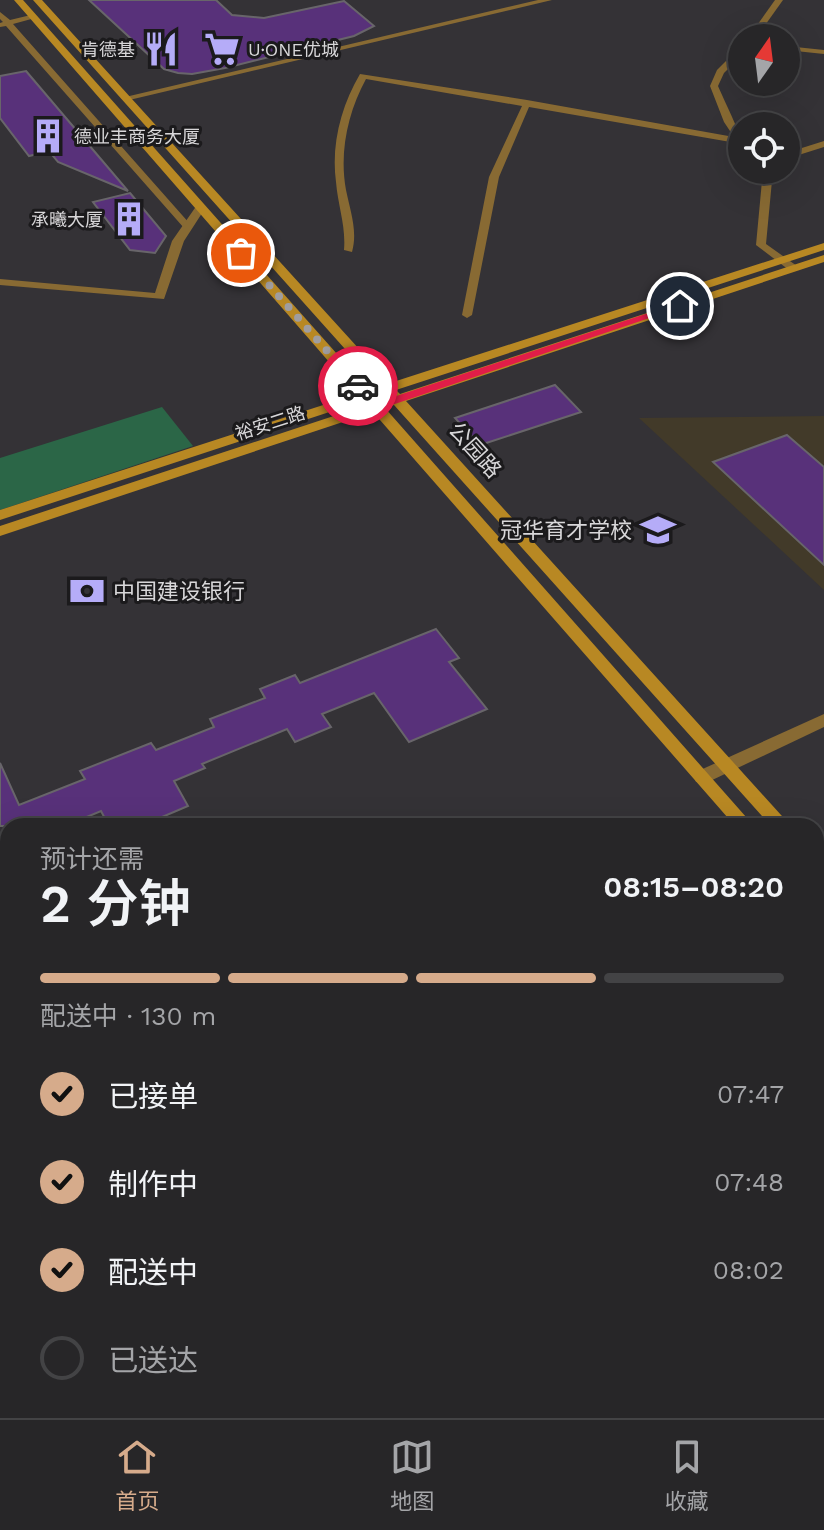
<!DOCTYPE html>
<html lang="zh">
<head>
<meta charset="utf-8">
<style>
	:root { --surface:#272628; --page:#2f2e30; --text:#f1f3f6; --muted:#a4a5a8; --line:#434345; --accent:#d6ab8b }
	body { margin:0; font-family:"Work Sans","Noto Sans SC",sans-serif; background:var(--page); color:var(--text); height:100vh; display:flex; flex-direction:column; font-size:30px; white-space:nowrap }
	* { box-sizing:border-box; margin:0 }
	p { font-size:26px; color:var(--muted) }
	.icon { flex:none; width:44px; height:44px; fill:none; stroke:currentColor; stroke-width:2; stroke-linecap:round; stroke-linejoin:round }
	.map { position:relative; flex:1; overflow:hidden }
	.sheet { position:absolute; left:0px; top:818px; width:824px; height:600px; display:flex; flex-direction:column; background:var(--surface); border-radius:24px 24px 0 0; box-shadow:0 8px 32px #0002,0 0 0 2px var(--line) }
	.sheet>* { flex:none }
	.needle { width:52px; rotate:14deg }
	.buttons { position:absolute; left:728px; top:24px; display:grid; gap:16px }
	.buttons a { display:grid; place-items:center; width:72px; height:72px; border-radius:50%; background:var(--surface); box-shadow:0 8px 32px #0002,0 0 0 2px var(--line); font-size:40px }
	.pin { position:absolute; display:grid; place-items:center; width:68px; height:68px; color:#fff; margin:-34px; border:4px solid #fff; border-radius:50%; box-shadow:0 2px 8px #0007 }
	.courier { position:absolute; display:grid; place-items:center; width:80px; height:80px; margin:-40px; border:6px solid #e11d48; border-radius:50%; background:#fff; color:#222; box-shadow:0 2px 10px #0007 }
	.head em { font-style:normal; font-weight:600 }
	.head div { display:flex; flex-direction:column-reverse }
	.head { display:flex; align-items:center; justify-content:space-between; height:136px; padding:0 40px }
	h1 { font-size:52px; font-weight:600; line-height:60px }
	.bar { display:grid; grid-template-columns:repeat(4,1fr); gap:12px 8px; align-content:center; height:96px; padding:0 40px }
	.bar i { height:10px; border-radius:6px; background:var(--line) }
	.bar .on { background:var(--accent) }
	.bar p { grid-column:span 4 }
	ol { padding:0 40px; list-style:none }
	li { display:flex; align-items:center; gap:24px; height:88px }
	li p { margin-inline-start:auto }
	li .icon { padding:8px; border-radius:50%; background:var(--accent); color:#111; stroke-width:4 }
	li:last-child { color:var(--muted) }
	li i { width:44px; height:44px; border:4px solid var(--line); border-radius:50% }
	.menu { display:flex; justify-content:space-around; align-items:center; height:112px; border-top:2px solid var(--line); background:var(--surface); font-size:22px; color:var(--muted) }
	.menu a { display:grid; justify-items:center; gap:4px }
	.menu .on { color:var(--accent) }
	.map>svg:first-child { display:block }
</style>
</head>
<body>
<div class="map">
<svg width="824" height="1418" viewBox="0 0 824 1418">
	<rect width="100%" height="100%" fill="#343236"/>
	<!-- commercial -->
	<path fill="#423a29" d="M824,416V590L639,418Z"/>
	<!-- green -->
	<path fill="#2b6647" d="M162,407L193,446L0,510V458Z"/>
	<!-- water -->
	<path fill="#0c2237" d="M0,968L8,969V1116H0Z"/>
	<!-- building -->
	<g fill="#58317a" stroke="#68656a" stroke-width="2">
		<path d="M89,0H216L232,15L264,18L344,1L374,26L354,36L225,68L192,74L178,73L164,69Z"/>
		<path d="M26,71L128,191L58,162L49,151L29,156L0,118V76Z"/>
		<path d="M130,193L166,236L155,253L130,250L93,202Z"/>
		<path d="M555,385L581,412L480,445L455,418Z"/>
		<path d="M787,435L824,467V565L713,462Z"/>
		<path d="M436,629L459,658L449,662L487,709L409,742L374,693L322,714L331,727L295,742L287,729L202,764L205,768L174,781L188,806L141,826H109L101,811L65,826H0V763L19,805L85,779L80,771L151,743L156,750L214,727L210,719L265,698L260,689L295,675L300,683Z"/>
	</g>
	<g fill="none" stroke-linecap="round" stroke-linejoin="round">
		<!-- service -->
		<g fill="#886a33" fill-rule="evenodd">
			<path d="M538,0H552L125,101L121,98Z"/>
			<path d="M775,0H783L756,38H748Z"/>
			<path d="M0,12L10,20L35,14V18L13,24L190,224V228H184L6,26L0,27V23L3,22L0,19Z"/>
			<path d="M786,46L824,50V54L786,50Z"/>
			<path d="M739,48H742V55L724,73L718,86C723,98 742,136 742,144L529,107L499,177L472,315L467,318L462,315L489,177L522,106L366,79C348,112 339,152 346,190C350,210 358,231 352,252L344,250C346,226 338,206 336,182C331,145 341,106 360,74L527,100L734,137L724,122L710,86L717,70Z"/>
			<path d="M824,141V147L786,159V153Z"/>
			<path d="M763,170H773L766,244L797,266V270H789L756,245Z"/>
			<path d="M824,1045V1062L816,1066V1049Z"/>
			<path d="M319,1410H343L340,1418H316Z"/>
		</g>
		<!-- minor -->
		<g fill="#886a33" fill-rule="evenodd">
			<path d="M197,205L206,207L184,241L164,299L0,285V279L155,293L172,241Z"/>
			<path d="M824,714V727L708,782H696L694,777L696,772Z"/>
		</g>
		<!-- secondary -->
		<g fill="#b88823" fill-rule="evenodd">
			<path d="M14,0H23L369,390L379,387L33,0H42L390,383L824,243V250L396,390L400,394L824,255V262L406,401L791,826H771L394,405L385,408L754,826H735L373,412L0,536V526L367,405L363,401L0,520V510L357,394ZM385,394L388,398L379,401L375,397Z"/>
			<path d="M816,857L824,861V880L816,876Z"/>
			<path d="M816,898L824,903V924L816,919Z"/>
		</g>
	</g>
	<!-- route -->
	<path fill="#e11d48" d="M676,304L685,306L380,409H372L353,386L361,384L378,402Z"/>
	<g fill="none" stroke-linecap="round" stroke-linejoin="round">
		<!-- done -->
		<path stroke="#9f9da0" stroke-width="8" stroke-dasharray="0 14.4" d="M241,253L358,386"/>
	</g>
	<!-- icons -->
	<defs>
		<g id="restaurant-bare" transform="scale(2.76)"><path d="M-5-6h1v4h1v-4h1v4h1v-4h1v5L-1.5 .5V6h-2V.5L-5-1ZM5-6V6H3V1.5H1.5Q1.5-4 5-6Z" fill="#b5acf8" stroke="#1b1a1c" stroke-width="2.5" paint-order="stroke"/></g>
		<g id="supermarket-bare" transform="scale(2.76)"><path d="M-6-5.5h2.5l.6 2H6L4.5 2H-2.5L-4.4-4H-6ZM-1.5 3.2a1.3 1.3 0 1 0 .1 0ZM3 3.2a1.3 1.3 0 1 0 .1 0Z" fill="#b5acf8" stroke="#1b1a1c" stroke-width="2.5" paint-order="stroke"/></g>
		<g id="building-bare" transform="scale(2.76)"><path d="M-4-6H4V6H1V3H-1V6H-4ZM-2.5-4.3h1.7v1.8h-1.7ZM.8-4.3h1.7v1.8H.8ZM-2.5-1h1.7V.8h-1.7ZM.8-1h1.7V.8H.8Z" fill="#b5acf8" stroke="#1b1a1c" stroke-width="2.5" paint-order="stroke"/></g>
		<g id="school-bare" transform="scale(2.76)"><path d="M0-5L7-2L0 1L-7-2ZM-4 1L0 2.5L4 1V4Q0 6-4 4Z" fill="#b5acf8" stroke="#1b1a1c" stroke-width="2.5" paint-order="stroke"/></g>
		<g id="bank-bare" transform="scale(2.76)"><path d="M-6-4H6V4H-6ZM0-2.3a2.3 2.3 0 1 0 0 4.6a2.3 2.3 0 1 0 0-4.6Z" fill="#b5acf8" stroke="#1b1a1c" stroke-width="2.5" paint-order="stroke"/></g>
	</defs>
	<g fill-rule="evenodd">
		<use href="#restaurant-bare" x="161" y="49"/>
		<use href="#supermarket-bare" x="222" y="49"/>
		<use href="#building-bare" x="48" y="136"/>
		<use href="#building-bare" x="129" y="219"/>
		<use href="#school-bare" x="658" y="530"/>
		<use href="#bank-bare" x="87" y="591"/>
	</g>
	<g text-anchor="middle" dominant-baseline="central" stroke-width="6" stroke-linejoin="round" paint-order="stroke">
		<!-- far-poi labels -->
		<g font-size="18" fill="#d8d7d9" stroke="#1b1a1c" text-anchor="end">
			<text x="135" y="49">肯德基</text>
			<text x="248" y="49" text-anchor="start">U·ONE优城</text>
			<text x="74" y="136" text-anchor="start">德业丰商务大厦</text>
			<text x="103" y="219">承曦大厦</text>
		</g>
		<!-- far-street labels -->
		<g font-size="18" fill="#d8d7d9" stroke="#1b1a1c">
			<text transform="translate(270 423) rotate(-18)">裕安二路</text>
		</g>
		<!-- street labels -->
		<g font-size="22" fill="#d8d7d9" stroke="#1b1a1c">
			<text transform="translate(475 450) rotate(48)">公园路</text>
		</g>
		<!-- poi labels -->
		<g font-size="22" fill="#d8d7d9" stroke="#1b1a1c" text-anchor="end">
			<text x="632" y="530">冠华育才学校</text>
			<text x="113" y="591" text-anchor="start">中国建设银行</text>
		</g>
	</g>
</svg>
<div class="buttons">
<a><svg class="needle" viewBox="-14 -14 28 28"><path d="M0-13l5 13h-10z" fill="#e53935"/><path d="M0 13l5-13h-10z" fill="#a4a5a8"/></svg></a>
<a><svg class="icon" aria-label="locate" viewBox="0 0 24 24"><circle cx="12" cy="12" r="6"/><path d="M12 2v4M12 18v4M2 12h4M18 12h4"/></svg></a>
</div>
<div class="pin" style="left:241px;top:253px;background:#ea580c"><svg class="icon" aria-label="bag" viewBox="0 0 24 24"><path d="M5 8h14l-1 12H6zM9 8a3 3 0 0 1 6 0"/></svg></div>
<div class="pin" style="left:680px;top:306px;background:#1f2937"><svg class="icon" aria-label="home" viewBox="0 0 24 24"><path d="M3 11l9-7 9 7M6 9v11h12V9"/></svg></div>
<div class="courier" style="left:358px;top:386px"><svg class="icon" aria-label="car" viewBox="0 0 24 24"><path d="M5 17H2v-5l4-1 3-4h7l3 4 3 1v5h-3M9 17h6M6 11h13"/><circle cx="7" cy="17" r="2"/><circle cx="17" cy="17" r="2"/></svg></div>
<section class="sheet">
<div class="head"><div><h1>2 分钟</h1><p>预计还需</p></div><em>08:15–08:20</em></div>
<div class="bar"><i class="on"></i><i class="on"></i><i class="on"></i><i></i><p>配送中 · 130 m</p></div>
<ol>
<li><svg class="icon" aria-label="check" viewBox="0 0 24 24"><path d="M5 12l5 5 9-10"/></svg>已接单<p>07:47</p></li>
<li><svg class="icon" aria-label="check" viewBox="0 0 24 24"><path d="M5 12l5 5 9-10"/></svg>制作中<p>07:48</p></li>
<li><svg class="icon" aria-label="check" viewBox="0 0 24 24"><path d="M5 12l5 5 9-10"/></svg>配送中<p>08:02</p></li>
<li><i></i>已送达</li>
</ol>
</section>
</div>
<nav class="menu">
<a class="on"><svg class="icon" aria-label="home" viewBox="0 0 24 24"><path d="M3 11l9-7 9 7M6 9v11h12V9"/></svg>首页</a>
<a><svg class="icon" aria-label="map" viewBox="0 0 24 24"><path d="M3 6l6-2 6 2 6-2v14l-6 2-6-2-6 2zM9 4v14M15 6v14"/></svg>地图</a>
<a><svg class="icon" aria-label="saved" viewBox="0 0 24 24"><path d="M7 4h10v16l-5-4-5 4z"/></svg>收藏</a>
</nav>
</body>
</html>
